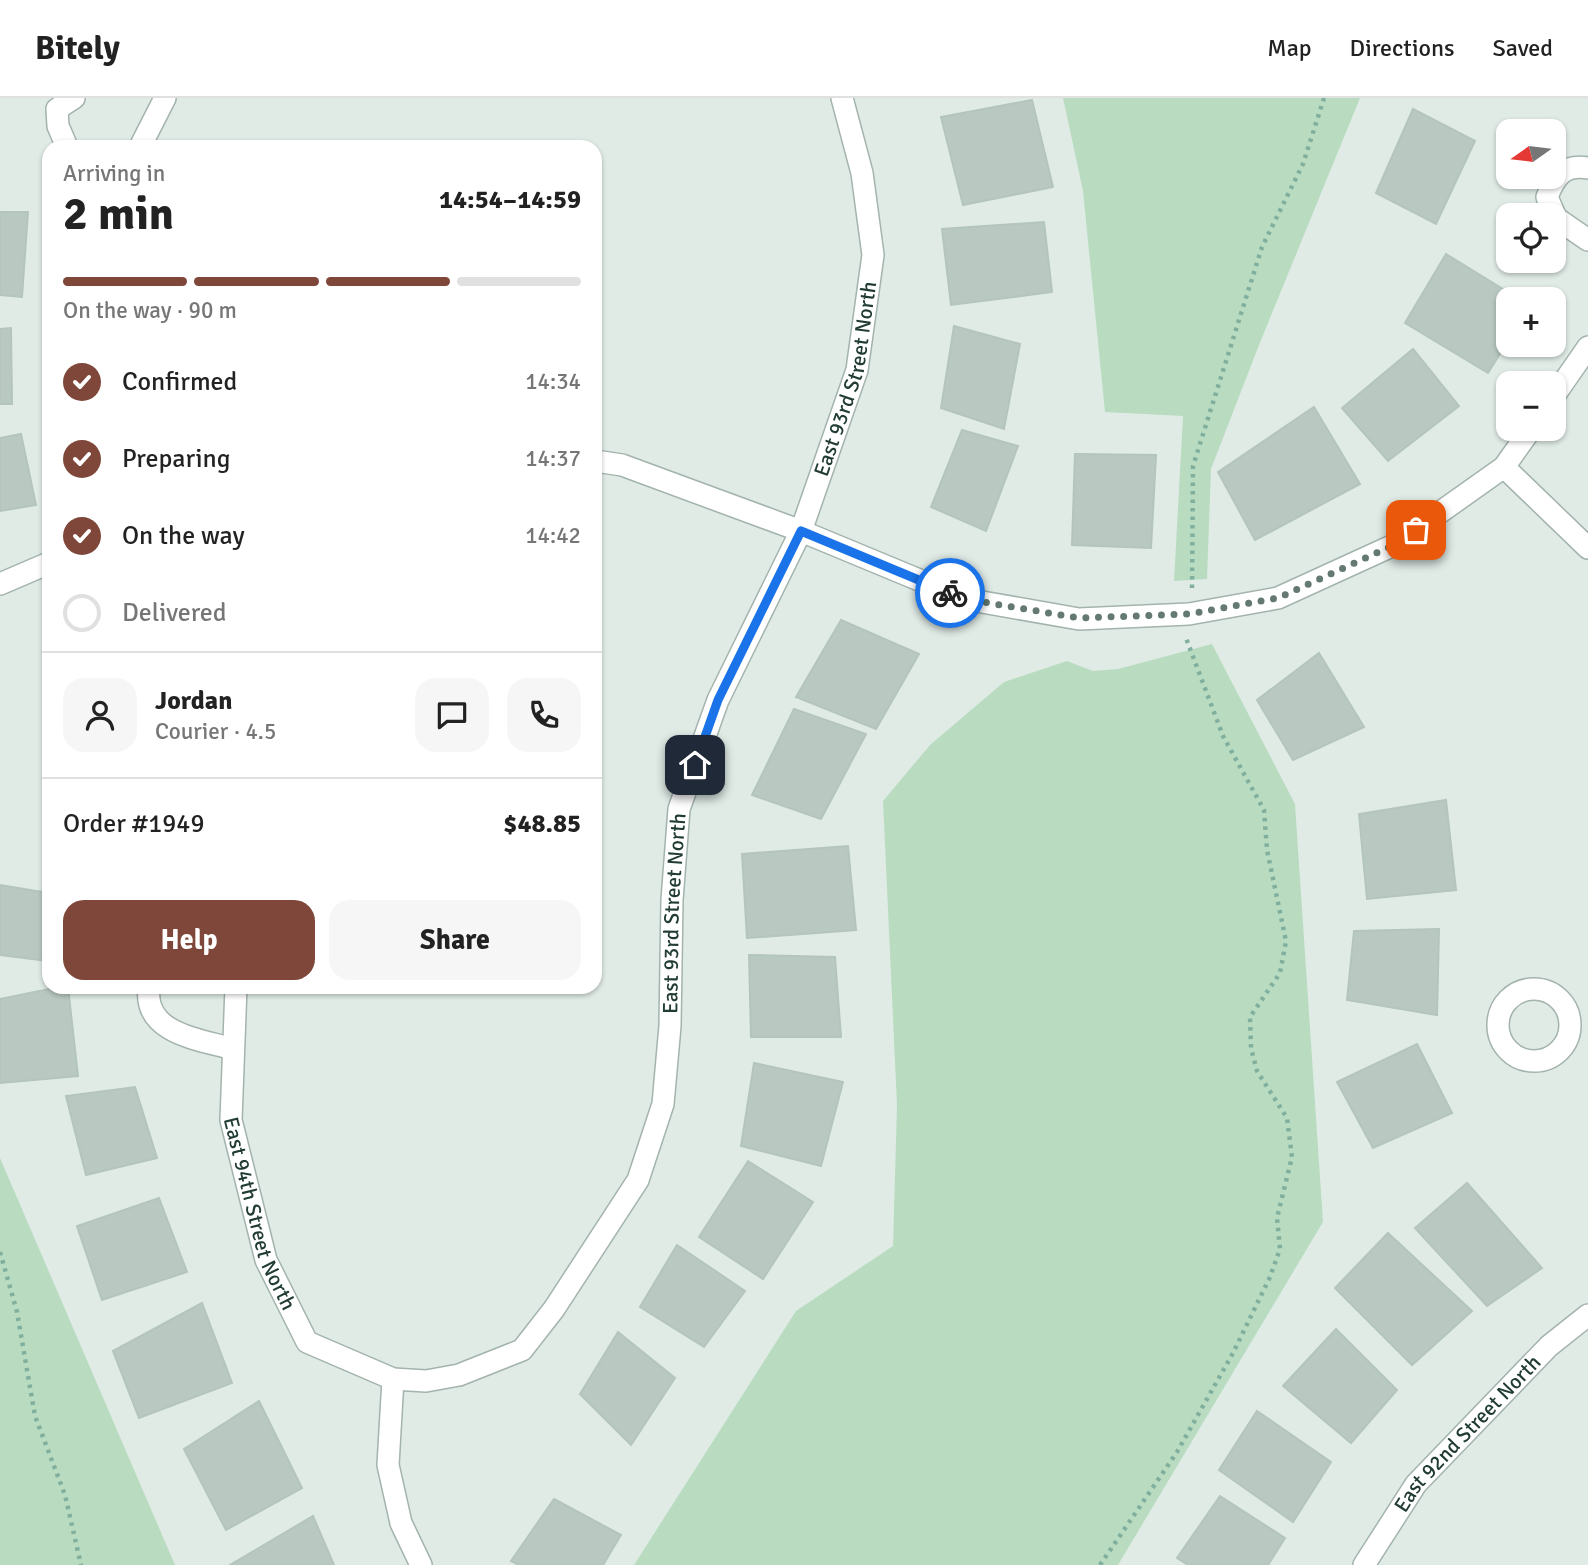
<!DOCTYPE html>
<html lang="en">
<head>
<meta charset="utf-8">
<style>
	:root { --surface:#fff; --page:#f6f6f6; --text:#222; --muted:#767676; --line:#e0e0e0; --accent:#7f473a }
	body { margin:0; font-family:Signika,sans-serif; background:var(--page); color:var(--text); height:100vh; display:flex; flex-direction:column; font-size:26px; white-space:nowrap }
	* { box-sizing:border-box; margin:0 }
	p { font-size:23px; color:var(--muted) }
	.icon { flex:none; width:38px; height:38px; fill:none; stroke:currentColor; stroke-width:2; stroke-linecap:round; stroke-linejoin:round }
	.map { position:relative; flex:1; overflow:hidden }
	.details { position:absolute; left:42px; top:42px; width:560px; height:854px; display:flex; flex-direction:column; background:var(--surface); border-radius:21px; box-shadow:0 2px 5px #0004 }
	.details>* { flex:none }
	.needle { width:46px; rotate:256deg }
	.tools { position:absolute; left:1496px; top:21px; display:grid; gap:14px }
	.tools a { display:grid; place-items:center; width:70px; height:70px; border-radius:14px; background:var(--surface); box-shadow:0 2px 5px #0004; font-size:35px }
	.pin { position:absolute; display:grid; place-items:center; width:60px; height:60px; color:#fff; margin:-30px; border-radius:14px; box-shadow:0 4px 10px #0006 }
	.courier { position:absolute; display:grid; place-items:center; width:70px; height:70px; margin:-35px; border:5px solid #1a73e8; border-radius:50%; background:#fff; color:#222; box-shadow:0 2px 9px #0007 }
	.overview em { font-style:normal; font-weight:800 }
	.overview div { display:flex; flex-direction:column-reverse }
	.overview { display:flex; align-items:center; justify-content:space-between; height:119px; padding:0 21px }
	h1 { font-size:46px; font-weight:800; line-height:52px }
	.bar { display:grid; grid-template-columns:repeat(4,1fr); gap:10px 7px; align-content:center; height:84px; padding:0 21px }
	.bar i { height:9px; border-radius:5px; background:var(--line) }
	.bar .current { background:var(--accent) }
	.bar p { grid-column:span 4 }
	.line { display:flex; align-items:center; gap:18px; padding:0 21px; border-top:2px solid var(--line) }
	.line div { flex:1 }
	.round { display:grid; place-items:center; flex:none; width:74px; height:74px; border-radius:21px; background:var(--page) }
	ol { padding:0 21px; list-style:none }
	li { display:flex; align-items:center; gap:21px; height:77px }
	li p { margin-inline-start:auto }
	li .icon { padding:7px; border-radius:50%; background:var(--accent); color:#fff; stroke-width:4 }
	li:last-child { color:var(--muted) }
	li i { width:38px; height:38px; border:4px solid var(--line); border-radius:50% }
	.action { display:flex; gap:14px; margin-top:auto; padding:14px 21px }
	.action a { flex:1; height:80px; border-radius:21px; background:var(--accent); color:#fff; font-size:28px; font-weight:800; line-height:80px; text-align:center }
	.action a+a { background:var(--page); color:var(--text) }
	header { display:flex; align-items:center; gap:42px; box-sizing:border-box; height:98px; padding:0 35px; background:var(--surface); border-bottom:2px solid var(--line) }
	header strong { font-size:33px }
	nav { display:flex; gap:38px; margin-inline-start:auto; font-size:24px }
	.map>svg:first-child { display:block }
</style>
</head>
<body>
<header>
<strong>Bitely</strong>
<nav><a>Map</a><a>Directions</a><a>Saved</a></nav>
</header>
<div class="map">
<svg width="1588" height="1467" viewBox="0 0 1588 1467">
	<rect width="100%" height="100%" fill="#e0ebe6"/>
	<!-- green -->
	<g fill="#b9dcc1">
		<path d="M1063,0H1360L1259,247L1211,371L1207,481L1174,483L1183,318L1105,314L1083,93Z"/>
		<path d="M1212,546L1295,706L1323,1124L1118,1467H634L796,1213L893,1148L897,1007L883,703L930,647L1004,584L1067,563L1093,573L1118,571Z"/>
		<path d="M0,1060L175,1467H0Z"/>
	</g>
	<!-- building -->
	<g fill="#b9c9c1" stroke="#b3c5bc" stroke-width="2">
		<path d="M1032,2L1053,89L963,107L941,19Z"/>
		<path d="M1413,11L1475,43L1436,126L1376,95Z"/>
		<path d="M0,114H28L22,199L0,197Z"/>
		<path d="M1044,124L1052,194L951,207L942,131Z"/>
		<path d="M1446,156L1519,201H1508V243L1488,275L1405,225Z"/>
		<path d="M954,228L1020,246L1004,331L941,310Z"/>
		<path d="M11,230L12,306H0V231Z"/>
		<path d="M1413,251L1459,308L1388,363L1342,310Z"/>
		<path d="M1314,309L1360,386L1255,442L1218,374Z"/>
		<path d="M962,332L1018,348L986,433L931,409Z"/>
		<path d="M21,336L36,407L0,413V340Z"/>
		<path d="M1075,356L1156,357L1151,450L1072,447Z"/>
		<path d="M841,522L919,556L876,631L796,599Z"/>
		<path d="M1319,555L1364,629L1293,662L1257,602Z"/>
		<path d="M794,611L866,636L821,721L752,697Z"/>
		<path d="M1446,702L1456,792L1367,801L1359,716Z"/>
		<path d="M848,748L856,832L747,840L742,756Z"/>
		<path d="M0,787L49,795V863L0,857Z"/>
		<path d="M1439,831L1437,917L1347,902L1354,833Z"/>
		<path d="M749,857L835,859L841,939H751Z"/>
		<path d="M59,889H68L78,978L0,985V901Z"/>
		<path d="M1417,946L1452,1015L1373,1050L1337,984Z"/>
		<path d="M754,965L843,984L821,1068L741,1048Z"/>
		<path d="M135,989L157,1060L86,1077L66,998Z"/>
		<path d="M748,1063L813,1104L763,1181L699,1139Z"/>
		<path d="M1467,1085L1542,1170L1487,1208L1415,1130Z"/>
		<path d="M159,1100L187,1174L102,1202L77,1128Z"/>
		<path d="M1388,1135L1472,1213L1412,1267L1335,1190Z"/>
		<path d="M677,1147L745,1193L704,1249L640,1209Z"/>
		<path d="M202,1205L232,1285L139,1320L113,1253Z"/>
		<path d="M1336,1231L1397,1292L1351,1345L1283,1288Z"/>
		<path d="M618,1234L675,1280L631,1347L580,1296Z"/>
		<path d="M259,1303L302,1390L226,1432L184,1351Z"/>
		<path d="M1257,1313L1331,1364L1293,1424L1219,1372Z"/>
		<path d="M1220,1398L1285,1440L1268,1467H1188L1177,1460Z"/>
		<path d="M554,1401L621,1437L603,1467H519L511,1463Z"/>
		<path d="M313,1418L334,1467H230Z"/>
	</g>
	<g fill="none" stroke-linecap="round" stroke-linejoin="round">
		<!-- minor casing -->
		<g stroke="#a3b3ad" stroke-width="24">
			<g id="minor">
				<path d="M67,49L58,28L57,11L74,0"/>
				<path d="M140,49L165,0"/>
				<path d="M1588,70C1564,66 1555,78 1547,99L1556,120L1588,142"/>
				<path d="M1554,298L1588,249"/>
				<path d="M595,363L622,367L801,433L965,501L1079,521L1189,516L1278,500L1394,447L1504,369L1531,331"/>
				<path d="M1504,369L1588,450"/>
				<path d="M0,486L49,465"/>
				<path d="M149,889C143,936 199,941 233,951"/>
				<path id="s1" d="M236,889L231,1022L266,1162L307,1244L393,1281L426,1283L459,1277L522,1252L554,1211L638,1082L663,1006L670,928L672,802L679,711L718,602L801,433L857,272L873,157L862,75L842,0"/>
				<circle cx="1534" cy="927" r="36"/>
				<path d="M393,1281L388,1367L401,1425L421,1467"/>
				<path id="s2" d="M1364,1467L1416,1386L1549,1248L1588,1217"/>
			</g>
		</g>
		<!-- path -->
		<g stroke="#81af9e" stroke-width="4.5" stroke-dasharray="3.5 5" stroke-linecap="butt">
			<path d="M1192,490L1193,368L1262,149L1303,66L1324,0"/>
			<path d="M0,1154L17,1214L35,1318L65,1397L81,1467"/>
			<path d="M1100,1467L1177,1354L1233,1255L1270,1179L1280,1151L1277,1120L1292,1059L1287,1020L1257,973L1251,950L1250,919L1280,875L1286,843L1267,752L1264,712L1223,638L1186,540"/>
		</g>
		<!-- minor -->
		<use href="#minor" stroke="#fff" stroke-width="21"/>
	</g>
	<g fill="none" stroke-linecap="round" stroke-linejoin="round">
		<!-- done -->
		<path stroke="#647972" stroke-width="7" stroke-dasharray="0 12.6" d="M950,495L965,501L1079,520L1189,516L1278,500L1394,447L1416,432"/>
		<!-- route -->
		<path stroke="#1a73e8" stroke-width="9" d="M695,667L718,602L801,433L950,495"/>
	</g>
	<g text-anchor="middle" dominant-baseline="central" stroke-width="5" stroke-linejoin="round" paint-order="stroke">
		<!-- street labels -->
		<g font-size="21" fill="#213c33" stroke="#f1f8f4">
			<text stroke="none"><textPath href="#s1" startOffset="1642">East 93rd Street North</textPath></text>
			<text stroke="none"><textPath href="#s1" startOffset="1074">East 93rd Street North</textPath></text>
			<text stroke="none"><textPath href="#s1" startOffset="231">East 94th Street North</textPath></text>
			<text stroke="none"><textPath href="#s2" startOffset="168">East 92nd Street North</textPath></text>
		</g>
	</g>
</svg>
<div class="tools">
<a><svg class="needle" viewBox="-14 -14 28 28"><path d="M0-13l5 13h-10z" fill="#e53935"/><path d="M0 13l5-13h-10z" fill="#767676"/></svg></a>
<a><svg class="icon" aria-label="locate" viewBox="0 0 24 24"><circle cx="12" cy="12" r="6"/><path d="M12 2v4M12 18v4M2 12h4M18 12h4"/></svg></a>
<a>+</a>
<a>−</a>
</div>
<div class="pin" style="left:1416px;top:432px;background:#ea580c"><svg class="icon" aria-label="bag" viewBox="0 0 24 24"><path d="M5 8h14l-1 12H6zM9 8a3 3 0 0 1 6 0"/></svg></div>
<div class="pin" style="left:695px;top:667px;background:#1f2937"><svg class="icon" aria-label="home" viewBox="0 0 24 24"><path d="M3 11l9-7 9 7M6 9v11h12V9"/></svg></div>
<div class="courier" style="left:950px;top:495px"><svg class="icon" aria-label="bike" viewBox="0 0 24 24"><circle cx="6" cy="16" r="4"/><circle cx="18" cy="16" r="4"/><path d="M6 16l4-8h5l3 8M10 8l3 8H6M13 5h3"/></svg></div>
<section class="details">
<div class="overview"><div><h1>2 min</h1><p>Arriving in</p></div><em>14:54–14:59</em></div>
<div class="bar"><i class="current"></i><i class="current"></i><i class="current"></i><i></i><p>On the way · 90 m</p></div>
<ol>
<li><svg class="icon" aria-label="check" viewBox="0 0 24 24"><path d="M5 12l5 5 9-10"/></svg>Confirmed<p>14:34</p></li>
<li><svg class="icon" aria-label="check" viewBox="0 0 24 24"><path d="M5 12l5 5 9-10"/></svg>Preparing<p>14:37</p></li>
<li><svg class="icon" aria-label="check" viewBox="0 0 24 24"><path d="M5 12l5 5 9-10"/></svg>On the way<p>14:42</p></li>
<li><i></i>Delivered</li>
</ol>
<div class="line" style="height:126px"><a class="round"><svg class="icon" aria-label="person" viewBox="0 0 24 24"><circle cx="12" cy="8" r="4"/><path d="M4 21q1-7 8-7t8 7"/></svg></a><div><b>Jordan</b><p>Courier · 4.5</p></div><a class="round"><svg class="icon" aria-label="chat" viewBox="0 0 24 24"><path d="M4 5h16v11H9l-5 4z"/></svg></a><a class="round"><svg class="icon" aria-label="phone" viewBox="0 0 24 24"><path d="M5 4h4l2 5-3 2q2 4 5 5l2-3 5 2v4C11 20 4 13 5 4z"/></svg></a></div>
<div class="line" style="height:91px"><div>Order #1949</div><b>$48.85</b></div>
<div class="action"><a>Help</a><a>Share</a></div>
</section>
</div>
</body>
</html>
